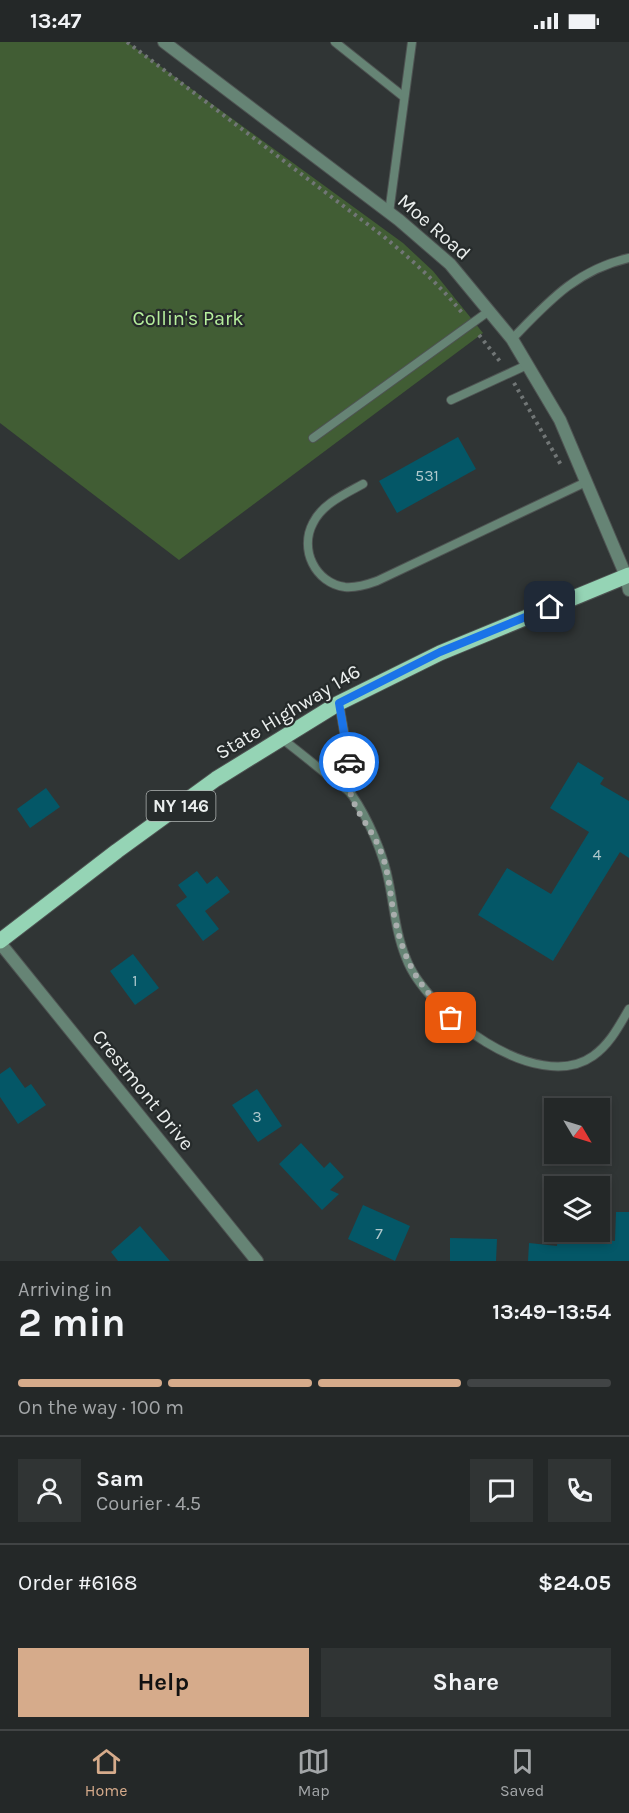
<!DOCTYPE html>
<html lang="en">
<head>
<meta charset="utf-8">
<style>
	:root { --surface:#242828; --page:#303434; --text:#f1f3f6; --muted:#a3a6a8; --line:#414445; --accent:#d6ab8b }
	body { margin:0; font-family:Karla,sans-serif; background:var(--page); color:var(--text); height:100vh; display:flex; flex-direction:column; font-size:22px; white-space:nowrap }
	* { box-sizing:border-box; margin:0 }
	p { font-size:20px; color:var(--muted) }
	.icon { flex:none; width:33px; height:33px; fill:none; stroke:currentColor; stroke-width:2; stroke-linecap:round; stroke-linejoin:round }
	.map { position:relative; height:1219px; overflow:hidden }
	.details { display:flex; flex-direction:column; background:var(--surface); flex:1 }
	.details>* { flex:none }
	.needle { width:39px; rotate:128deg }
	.tools { position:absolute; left:544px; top:1056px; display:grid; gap:12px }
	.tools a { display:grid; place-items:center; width:66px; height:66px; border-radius:0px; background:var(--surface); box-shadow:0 3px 9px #0003,0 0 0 2px var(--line); font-size:30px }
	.pin { position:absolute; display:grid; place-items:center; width:51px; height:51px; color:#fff; margin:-26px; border-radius:12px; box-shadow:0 3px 9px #0006 }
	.courier { position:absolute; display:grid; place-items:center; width:60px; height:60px; margin:-30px; border:4px solid #1a73e8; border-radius:50%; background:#fff; color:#222; box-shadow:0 2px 8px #0007 }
	.summary em { font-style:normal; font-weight:700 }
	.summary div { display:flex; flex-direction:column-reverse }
	.summary { display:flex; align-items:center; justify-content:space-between; height:102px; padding:0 18px }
	h1 { font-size:39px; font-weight:700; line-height:45px }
	.bar { display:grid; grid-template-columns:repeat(4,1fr); gap:9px 6px; align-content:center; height:72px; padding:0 18px }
	.bar i { height:8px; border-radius:4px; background:var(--line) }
	.bar .current { background:var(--accent) }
	.bar p { grid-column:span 4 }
	.line { display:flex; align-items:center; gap:15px; padding:0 18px; border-top:2px solid var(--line) }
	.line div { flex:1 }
	.round { display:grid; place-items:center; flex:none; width:63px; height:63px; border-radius:0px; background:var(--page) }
	.action { display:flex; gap:12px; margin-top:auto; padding:12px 18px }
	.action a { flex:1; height:69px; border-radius:0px; background:var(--accent); color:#111; font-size:24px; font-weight:700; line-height:69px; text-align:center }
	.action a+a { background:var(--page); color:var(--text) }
	.status { display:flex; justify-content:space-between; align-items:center; height:42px; padding:0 30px; background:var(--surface); direction:ltr }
	.status svg { height:16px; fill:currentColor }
	.menu { display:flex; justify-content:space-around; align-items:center; height:84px; border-top:2px solid var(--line); background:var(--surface); font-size:16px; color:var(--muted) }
	.menu a { display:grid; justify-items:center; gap:3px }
	.menu .current { color:var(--accent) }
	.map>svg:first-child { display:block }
</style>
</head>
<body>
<div class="status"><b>13:47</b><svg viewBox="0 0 49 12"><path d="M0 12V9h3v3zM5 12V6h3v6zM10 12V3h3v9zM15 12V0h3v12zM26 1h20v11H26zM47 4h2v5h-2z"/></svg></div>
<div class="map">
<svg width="629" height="1219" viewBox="0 0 629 1219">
	<rect width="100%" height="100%" fill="#303535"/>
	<!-- green -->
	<path fill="#415d34" d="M0,0H127L403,201L433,229L483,291L179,518L0,381Z"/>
	<!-- building -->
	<g fill="#045767">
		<path d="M458,395L476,427L397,471L379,439Z"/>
		<path d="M578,720L604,736L600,742L629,759V816L620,810L553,919L478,873L507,826L551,852L589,790L550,766Z"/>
		<path d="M46,746L60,765L30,786L17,767Z"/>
		<path d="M197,829L207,842L217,834L230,850L205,869L219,887L203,899L176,863L187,855L178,843Z"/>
		<path d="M133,912L159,946L135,963L110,929Z"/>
		<path d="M10,1025L25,1046L31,1042L46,1063L18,1082L0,1055V1032Z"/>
		<path d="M257,1047L282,1084L258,1100L232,1063Z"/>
		<path d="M301,1101L324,1126L330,1120L344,1135L330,1148L339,1152L322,1168L279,1122Z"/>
		<path d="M363,1163L410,1184L395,1219L348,1197Z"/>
		<path d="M616,1170H629V1219H528L529,1201L557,1204L558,1193L615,1199Z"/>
		<path d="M140,1184L170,1219H118L111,1210Z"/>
		<path d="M450,1196L497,1197L496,1219H450Z"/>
	</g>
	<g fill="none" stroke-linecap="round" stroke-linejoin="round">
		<!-- service casing -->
		<g stroke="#4e5352" stroke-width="10">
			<g id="service">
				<path d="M335,0L404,55"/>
				<path d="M389,171L412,0"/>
				<path d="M512,297C548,260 576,228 629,216"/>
				<path d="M451,358L527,323"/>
				<path d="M313,396L489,269"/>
				<path d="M363,442C345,452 322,462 313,481C299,507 315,541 345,545C356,546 366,543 377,539L586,440"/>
				<path d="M339,661L351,730V752"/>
				<path d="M281,696C298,709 314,722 331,736C337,741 347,746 352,753C368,776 384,813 389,841C394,866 396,892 406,916C426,970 537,1054 593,1014C610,1002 619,984 629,967"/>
			</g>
		</g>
		<!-- minor casing -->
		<g stroke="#4e5352" stroke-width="14">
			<g id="minor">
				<path d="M626,534L629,548"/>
				<path d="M0,901L257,1219"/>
			</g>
		</g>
		<!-- tertiary casing -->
		<g stroke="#4e5352" stroke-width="14">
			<path id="tertiary" d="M164,0L399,178L450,222L512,297L560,378L626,534"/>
		</g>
		<!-- primary casing -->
		<g stroke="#4e5352" stroke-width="17">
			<path id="primary" d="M0,899L117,809L216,737L339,661L440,611L629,533"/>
		</g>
		<!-- path -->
		<g stroke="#717676" stroke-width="4" stroke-dasharray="3 4.5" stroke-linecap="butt">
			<path d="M127,0L383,194C412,218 440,243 463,272"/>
			<path d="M479,293L502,322"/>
			<path d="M514,341L561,423"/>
		</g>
		<!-- service -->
		<use href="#service" stroke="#668475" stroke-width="8"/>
		<!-- minor -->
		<use href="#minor" stroke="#668475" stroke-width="12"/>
		<!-- tertiary -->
		<use href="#tertiary" stroke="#668475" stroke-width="12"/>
		<!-- primary -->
		<use href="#primary" stroke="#95d4b5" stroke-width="15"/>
	</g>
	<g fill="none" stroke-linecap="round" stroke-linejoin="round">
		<!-- done -->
		<path stroke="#a9adad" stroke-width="6" stroke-dasharray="0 10.8" d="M349,720C351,731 348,743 351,753C357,773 374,790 381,810C389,830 390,852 394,873C404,920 417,942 451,976"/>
		<!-- route -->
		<path stroke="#1a73e8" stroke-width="8" d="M349,720L339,661L440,610L550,565"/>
	</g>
	<g text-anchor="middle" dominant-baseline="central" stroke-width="4.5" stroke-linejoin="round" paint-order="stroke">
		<!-- number labels -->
		<g font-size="16" fill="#b0c8cc">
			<text x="427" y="433">531</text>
			<text x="597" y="812">4</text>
			<text x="135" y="938">1</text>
			<text x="257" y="1074">3</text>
			<text x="379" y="1191">7</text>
		</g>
		<!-- shield labels -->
		<rect fill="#262b2b" stroke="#afb4b3" stroke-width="1.5" x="146.5" y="749" width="69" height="30" rx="4.5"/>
		<g font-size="18" font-weight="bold" fill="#eaeeed">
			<text x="181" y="764">NY 146</text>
		</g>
		<!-- street labels -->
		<g font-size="20" fill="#eaeeed" stroke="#262b2b">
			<text transform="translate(434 185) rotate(41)">Moe Road</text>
			<text transform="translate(288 670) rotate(-31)">State Highway 146</text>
			<text transform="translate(143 1048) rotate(51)">Crestmont Drive</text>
		</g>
		<!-- park labels -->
		<g font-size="20" fill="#b6ef9d" stroke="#262b2b">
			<text x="188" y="276">Collin's Park</text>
		</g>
	</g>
</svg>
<div class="tools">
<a><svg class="needle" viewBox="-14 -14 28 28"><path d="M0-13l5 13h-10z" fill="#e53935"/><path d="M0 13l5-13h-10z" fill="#a3a6a8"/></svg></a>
<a><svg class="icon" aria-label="layers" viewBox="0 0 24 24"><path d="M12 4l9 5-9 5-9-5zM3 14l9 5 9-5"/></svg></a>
</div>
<div class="pin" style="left:451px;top:976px;background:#ea580c"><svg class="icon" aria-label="bag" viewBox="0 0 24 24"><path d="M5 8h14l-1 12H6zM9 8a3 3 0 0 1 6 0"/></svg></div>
<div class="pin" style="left:550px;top:565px;background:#1f2937"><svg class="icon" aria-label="home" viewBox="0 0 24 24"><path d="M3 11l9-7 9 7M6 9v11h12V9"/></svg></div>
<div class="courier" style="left:349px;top:720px"><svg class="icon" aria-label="car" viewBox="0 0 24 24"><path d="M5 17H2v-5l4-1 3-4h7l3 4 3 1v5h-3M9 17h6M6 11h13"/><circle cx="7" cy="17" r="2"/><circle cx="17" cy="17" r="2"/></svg></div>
</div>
<section class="details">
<div class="summary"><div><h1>2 min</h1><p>Arriving in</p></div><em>13:49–13:54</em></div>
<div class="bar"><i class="current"></i><i class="current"></i><i class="current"></i><i></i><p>On the way · 100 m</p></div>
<div class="line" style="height:108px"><a class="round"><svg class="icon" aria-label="person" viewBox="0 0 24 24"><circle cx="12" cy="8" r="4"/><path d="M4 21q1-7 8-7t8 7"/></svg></a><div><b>Sam</b><p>Courier · 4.5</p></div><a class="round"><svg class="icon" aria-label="chat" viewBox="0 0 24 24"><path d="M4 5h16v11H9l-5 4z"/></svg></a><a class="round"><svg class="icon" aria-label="phone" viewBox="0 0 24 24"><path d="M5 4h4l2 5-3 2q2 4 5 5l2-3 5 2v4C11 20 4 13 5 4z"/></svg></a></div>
<div class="line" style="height:78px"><div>Order #6168</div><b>$24.05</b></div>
<div class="action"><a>Help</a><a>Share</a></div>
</section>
<nav class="menu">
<a class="current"><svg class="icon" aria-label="home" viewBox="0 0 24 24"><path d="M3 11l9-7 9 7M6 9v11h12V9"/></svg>Home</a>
<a><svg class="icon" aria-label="map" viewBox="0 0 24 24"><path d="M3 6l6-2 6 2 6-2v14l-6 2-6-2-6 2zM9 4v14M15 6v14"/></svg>Map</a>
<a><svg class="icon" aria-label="saved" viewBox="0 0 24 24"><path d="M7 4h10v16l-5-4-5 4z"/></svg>Saved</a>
</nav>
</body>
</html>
